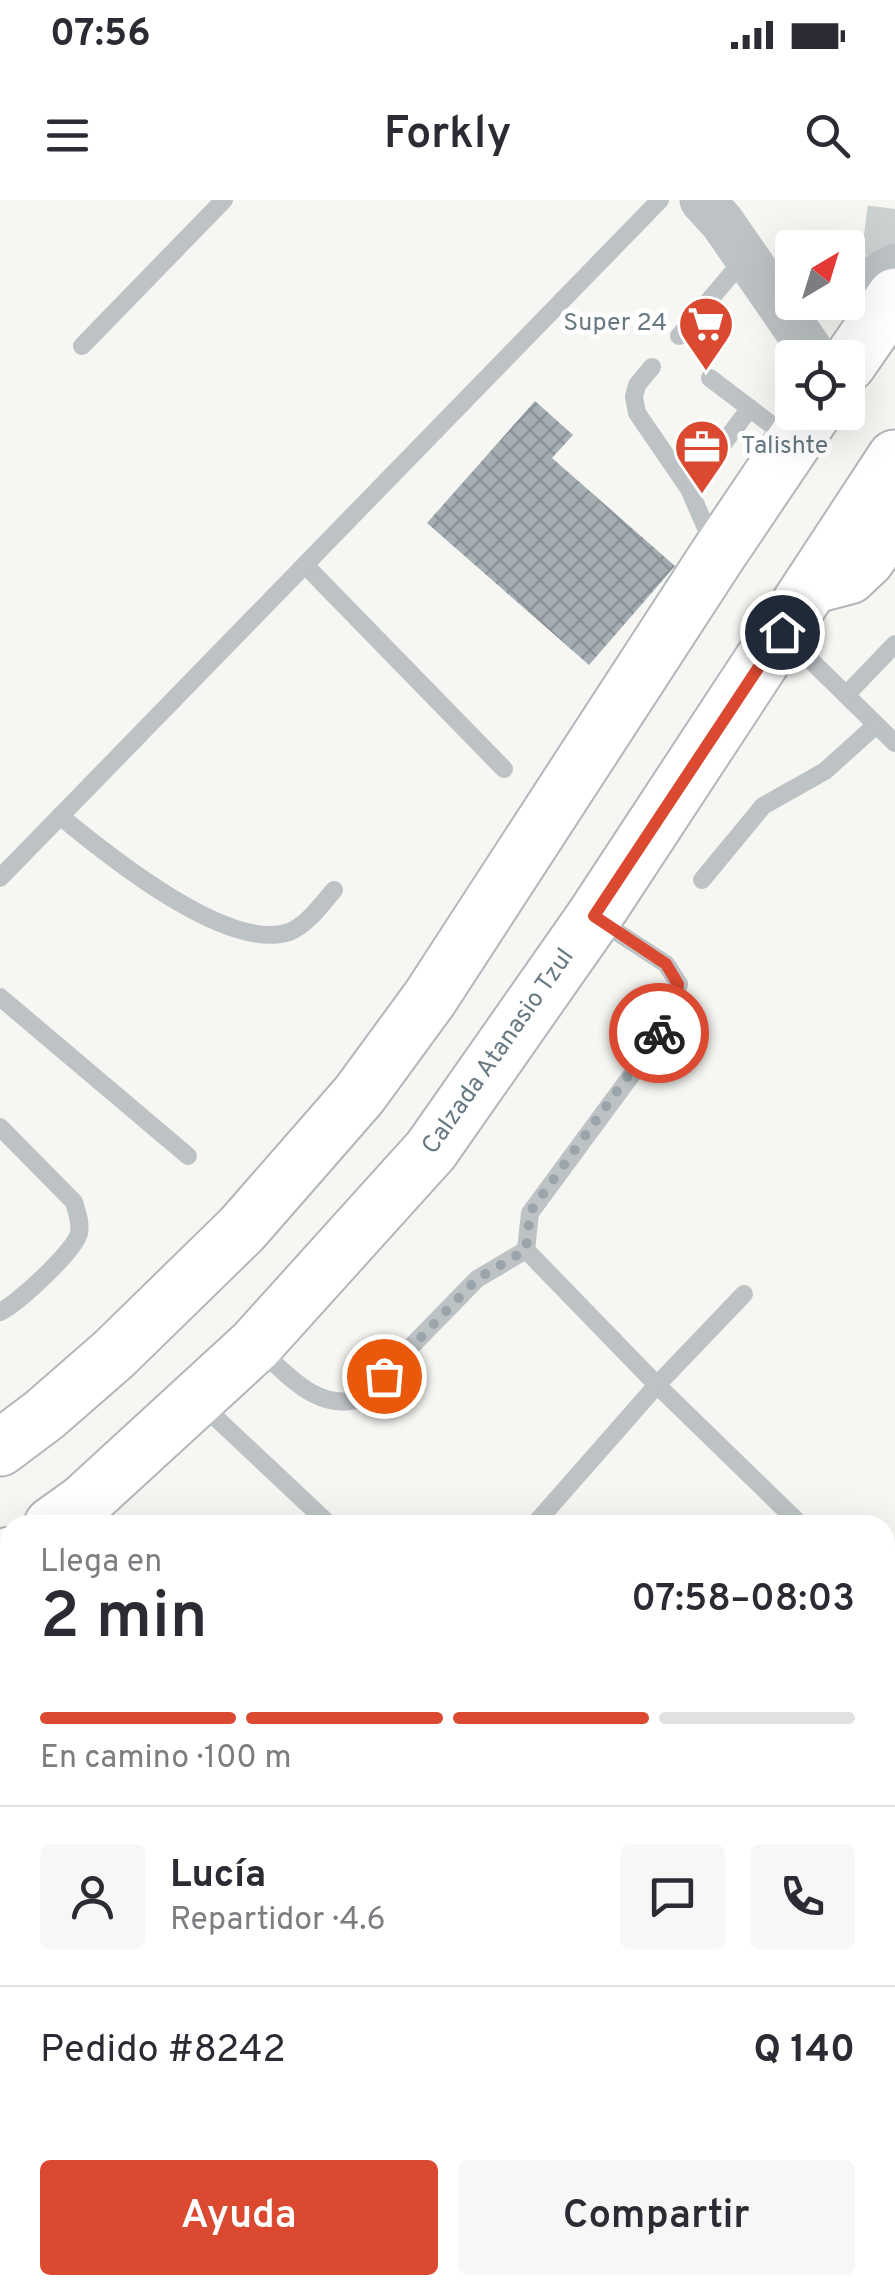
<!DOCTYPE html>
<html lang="es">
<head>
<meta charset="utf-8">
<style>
	:root { --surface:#fff; --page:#f7f7f7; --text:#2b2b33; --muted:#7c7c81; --line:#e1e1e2; --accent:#da4930 }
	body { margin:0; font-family:Overpass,sans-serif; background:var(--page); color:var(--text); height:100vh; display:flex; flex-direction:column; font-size:38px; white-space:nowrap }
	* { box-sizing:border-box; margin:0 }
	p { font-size:32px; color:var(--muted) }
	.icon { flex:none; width:55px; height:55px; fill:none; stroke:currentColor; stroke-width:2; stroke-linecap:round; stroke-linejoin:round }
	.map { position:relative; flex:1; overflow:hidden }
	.side { position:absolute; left:0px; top:1315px; width:895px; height:780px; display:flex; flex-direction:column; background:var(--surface); border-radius:30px 30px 0 0; box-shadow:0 10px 40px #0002 }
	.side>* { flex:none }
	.needle { width:65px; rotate:38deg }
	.fabs { position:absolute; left:775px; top:30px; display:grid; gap:20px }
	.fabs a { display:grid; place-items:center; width:90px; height:90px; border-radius:10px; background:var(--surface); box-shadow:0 10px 40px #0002; font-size:50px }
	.pin { position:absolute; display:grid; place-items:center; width:85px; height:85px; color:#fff; margin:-42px; border:5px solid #fff; border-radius:50%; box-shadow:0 2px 10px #0007 }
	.courier { position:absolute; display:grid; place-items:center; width:100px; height:100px; margin:-50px; border:8px solid #da4930; border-radius:50%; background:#fff; color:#222; box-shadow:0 2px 12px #0007 }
	.head em { font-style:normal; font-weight:600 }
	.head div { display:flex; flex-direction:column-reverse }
	.head { display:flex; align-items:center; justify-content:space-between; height:170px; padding:0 40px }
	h1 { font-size:65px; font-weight:600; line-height:75px }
	.bar { display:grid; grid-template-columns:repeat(4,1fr); gap:15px 10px; align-content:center; height:120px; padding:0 40px }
	.bar i { height:12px; border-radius:8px; background:var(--line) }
	.bar .on { background:var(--accent) }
	.bar p { grid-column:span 4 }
	.line { display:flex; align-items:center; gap:25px; padding:0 40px; border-top:2px solid var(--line) }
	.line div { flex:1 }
	.round { display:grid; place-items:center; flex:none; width:105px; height:105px; border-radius:10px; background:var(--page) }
	.primary-button { display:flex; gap:20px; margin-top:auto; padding:20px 40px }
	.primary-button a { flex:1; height:115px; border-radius:10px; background:var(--accent); color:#fff; font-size:40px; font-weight:600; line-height:115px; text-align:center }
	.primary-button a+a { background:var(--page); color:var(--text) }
	.status { display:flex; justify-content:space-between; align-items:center; height:70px; padding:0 50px; background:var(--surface); direction:ltr }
	.status svg { height:28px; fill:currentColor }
	header { display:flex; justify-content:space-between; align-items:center; height:130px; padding:0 40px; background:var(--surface); font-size:45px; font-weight:600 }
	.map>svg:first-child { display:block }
</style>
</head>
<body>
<div class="status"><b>07:56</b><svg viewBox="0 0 49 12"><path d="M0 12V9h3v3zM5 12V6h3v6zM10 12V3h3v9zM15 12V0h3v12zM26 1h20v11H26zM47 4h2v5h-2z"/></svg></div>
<header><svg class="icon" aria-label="menu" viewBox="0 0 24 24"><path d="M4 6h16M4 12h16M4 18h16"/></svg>Forkly<svg class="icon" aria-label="search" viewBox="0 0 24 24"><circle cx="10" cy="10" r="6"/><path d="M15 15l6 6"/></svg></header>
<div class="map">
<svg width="895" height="2095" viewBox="0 0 895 2095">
	<defs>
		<pattern id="building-cross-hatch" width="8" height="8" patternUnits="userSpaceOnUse" patternTransform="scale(2.5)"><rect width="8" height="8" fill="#a5aeb3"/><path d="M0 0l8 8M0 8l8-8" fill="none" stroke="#8a9297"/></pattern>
	</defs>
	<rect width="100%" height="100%" fill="#f6f6f3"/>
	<!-- building -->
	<path fill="url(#building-cross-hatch)" d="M535,201L573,235L552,258L675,366L589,465L427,323Z"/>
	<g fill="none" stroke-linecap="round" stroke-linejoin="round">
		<!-- trunk-tunnel -->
		<path stroke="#cbd0d1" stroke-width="55" stroke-dasharray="55 28" stroke-linecap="butt" d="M895,9L891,40L895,63"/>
		<!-- primary casing -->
		<g stroke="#b1b7ba" stroke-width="59">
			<g id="primary">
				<path d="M848,164L895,96"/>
				<path d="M0,1248L44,1215L114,1154L242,1029L359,895L430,798L717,356L814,212"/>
				<path d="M52,1325L84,1302L255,1145L431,950L594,717L895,258"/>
				<path d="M0,1362L10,1355"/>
			</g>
		</g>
		<!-- trunk casing -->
		<g stroke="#b1b6b8" stroke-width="59">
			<path id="trunk" d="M811,386L849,376L867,359L895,318"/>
		</g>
		<!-- service -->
		<g stroke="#bdc2c5" stroke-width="18">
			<path d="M679,136L745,58"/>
			<path d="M82,146L224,0"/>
			<path d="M652,167L637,185L634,197L637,213L689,289L713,344"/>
			<path d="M710,178L790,239"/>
			<path d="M689,289L750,208"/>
			<path d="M305,365L504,569"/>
			<path d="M786,436L895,543"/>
			<path d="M846,495L895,444"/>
			<path d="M60,616C106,654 227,753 289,732C307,725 322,704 334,690"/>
			<path d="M0,678L660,0"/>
			<path d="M702,680L763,606L825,571L876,525"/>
			<path d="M0,797L188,956"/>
			<path d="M0,927L74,1002C77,1012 81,1023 79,1033C75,1051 17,1104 0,1112"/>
			<path d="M526,1050L657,1185L801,1325"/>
			<path d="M259,1149C288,1175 318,1212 360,1199L477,1079L526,1050L530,1013L650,850L668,819L679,784L666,764L600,721"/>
			<path d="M199,1202L330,1325"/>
			<path d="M534,1325L657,1185L744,1094"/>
			<path d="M885,1406L895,1416"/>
			<path d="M0,2076L10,2077"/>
			<path d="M70,2085L155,2095"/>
		</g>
		<!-- tertiary -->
		<g stroke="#bdc2c5" stroke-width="45">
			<path d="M702,0L722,22L816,158"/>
			<path d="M848,83L873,79L895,66"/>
		</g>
		<!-- primary -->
		<use href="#primary" stroke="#fff" stroke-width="55"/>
		<!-- trunk -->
		<use href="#trunk" stroke="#fff" stroke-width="55"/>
	</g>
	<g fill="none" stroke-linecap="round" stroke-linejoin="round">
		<!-- done -->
		<path stroke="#99a5aa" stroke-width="10" stroke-dasharray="0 18" d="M384,1176L477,1079L526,1050L530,1012L659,833"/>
		<!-- route -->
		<path stroke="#da4930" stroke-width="12" d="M659,833L676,800L678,784L666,764L594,716L782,432"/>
	</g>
	<!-- icons -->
	<defs>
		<g id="supermarket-pin" transform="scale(2.875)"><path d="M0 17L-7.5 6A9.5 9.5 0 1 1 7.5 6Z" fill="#da4930" stroke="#fff"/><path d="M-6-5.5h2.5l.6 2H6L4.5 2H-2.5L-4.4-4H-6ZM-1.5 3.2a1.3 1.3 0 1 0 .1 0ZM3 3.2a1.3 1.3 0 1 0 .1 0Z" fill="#fff"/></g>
		<g id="office-pin" transform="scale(2.875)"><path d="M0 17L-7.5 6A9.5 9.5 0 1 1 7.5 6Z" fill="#da4930" stroke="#fff"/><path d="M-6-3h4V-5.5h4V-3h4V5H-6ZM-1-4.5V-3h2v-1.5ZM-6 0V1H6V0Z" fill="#fff"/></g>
	</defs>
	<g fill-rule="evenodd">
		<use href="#supermarket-pin" x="706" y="124"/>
		<use href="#office-pin" x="702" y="247"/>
	</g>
	<g text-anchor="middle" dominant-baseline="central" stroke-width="10" stroke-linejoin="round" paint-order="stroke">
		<!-- poi labels -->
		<g font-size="25" fill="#677983" stroke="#fff" text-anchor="end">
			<text x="667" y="124">Super 24</text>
			<text x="741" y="247" text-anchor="start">Talishte</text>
		</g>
		<!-- street labels -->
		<g font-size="25" fill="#677983" stroke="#fff">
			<text transform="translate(499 852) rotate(-55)">Calzada Atanasio Tzul</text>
		</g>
	</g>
</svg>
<div class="fabs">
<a><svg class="needle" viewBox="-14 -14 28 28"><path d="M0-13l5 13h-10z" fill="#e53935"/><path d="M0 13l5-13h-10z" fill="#7c7c81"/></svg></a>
<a><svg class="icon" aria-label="locate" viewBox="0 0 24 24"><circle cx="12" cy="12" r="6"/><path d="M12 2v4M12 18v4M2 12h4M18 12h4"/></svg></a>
</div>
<div class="pin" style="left:384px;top:1176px;background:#ea580c"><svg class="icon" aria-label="bag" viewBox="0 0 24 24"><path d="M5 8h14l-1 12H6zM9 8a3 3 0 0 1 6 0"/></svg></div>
<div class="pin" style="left:782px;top:432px;background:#1f2937"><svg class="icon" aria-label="home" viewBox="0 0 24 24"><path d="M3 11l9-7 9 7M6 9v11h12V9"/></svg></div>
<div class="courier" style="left:659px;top:833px"><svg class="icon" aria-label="bike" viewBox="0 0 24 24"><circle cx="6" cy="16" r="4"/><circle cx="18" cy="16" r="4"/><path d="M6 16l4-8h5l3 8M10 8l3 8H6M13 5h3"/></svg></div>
<section class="side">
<div class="head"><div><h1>2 min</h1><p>Llega en</p></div><em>07:58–08:03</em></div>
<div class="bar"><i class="on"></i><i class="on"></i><i class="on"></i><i></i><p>En camino · 100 m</p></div>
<div class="line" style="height:180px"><a class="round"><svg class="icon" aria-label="person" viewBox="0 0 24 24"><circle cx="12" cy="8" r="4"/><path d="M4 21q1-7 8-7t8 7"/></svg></a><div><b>Lucía</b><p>Repartidor · 4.6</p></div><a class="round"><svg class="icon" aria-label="chat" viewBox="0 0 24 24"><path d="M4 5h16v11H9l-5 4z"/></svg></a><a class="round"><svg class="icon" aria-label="phone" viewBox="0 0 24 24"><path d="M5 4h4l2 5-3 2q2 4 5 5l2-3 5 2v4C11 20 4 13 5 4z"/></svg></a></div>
<div class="line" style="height:130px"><div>Pedido #8242</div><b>Q 140</b></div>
<div class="primary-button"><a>Ayuda</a><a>Compartir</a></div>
</section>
</div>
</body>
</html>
